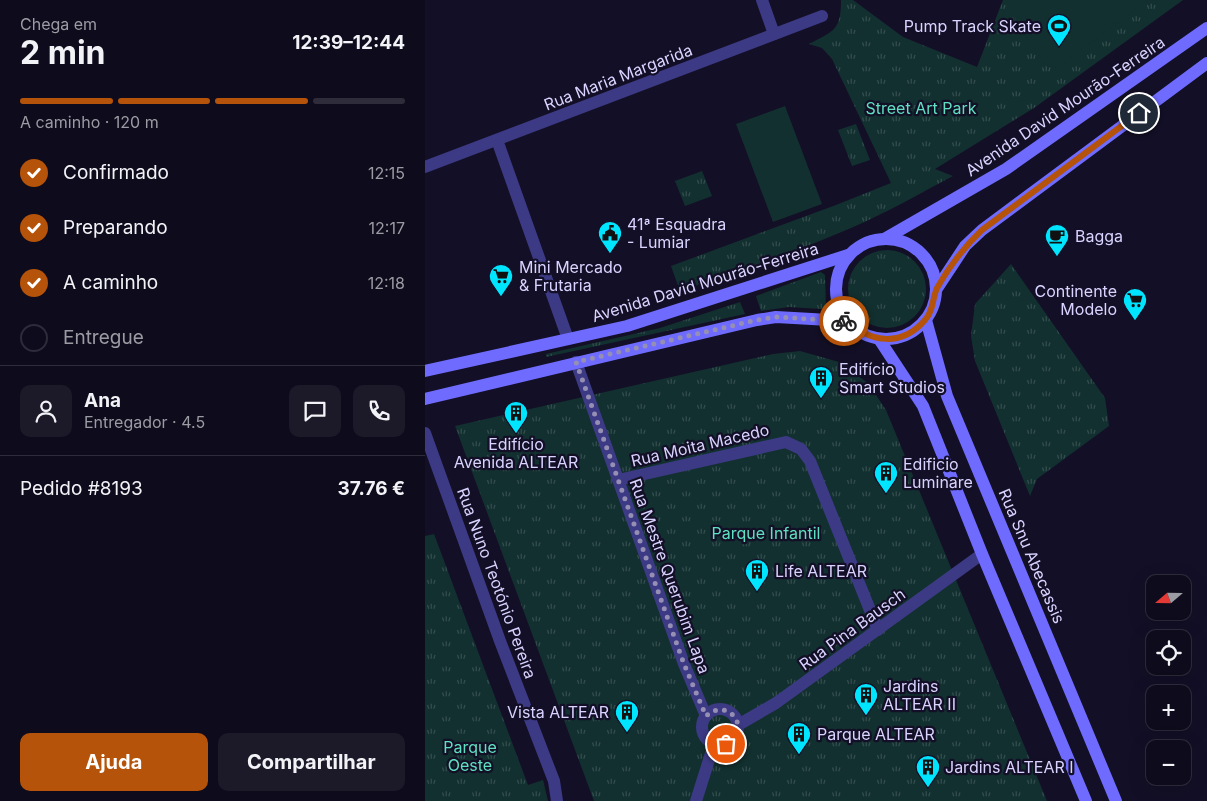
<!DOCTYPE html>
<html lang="pt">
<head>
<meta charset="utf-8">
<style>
	:root { --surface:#0e0b1c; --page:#1c1929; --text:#f1f3f6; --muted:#9b9ba3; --line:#2e2b3b; --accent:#b45309 }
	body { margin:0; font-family:Inter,sans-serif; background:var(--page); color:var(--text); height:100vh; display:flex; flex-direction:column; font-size:19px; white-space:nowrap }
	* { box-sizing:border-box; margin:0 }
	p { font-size:16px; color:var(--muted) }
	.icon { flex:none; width:28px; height:28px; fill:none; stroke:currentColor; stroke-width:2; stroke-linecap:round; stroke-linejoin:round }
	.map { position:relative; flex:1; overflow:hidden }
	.details { display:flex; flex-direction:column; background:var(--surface); width:425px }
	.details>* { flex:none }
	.needle { width:32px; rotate:250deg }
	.controls { position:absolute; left:721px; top:575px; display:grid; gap:10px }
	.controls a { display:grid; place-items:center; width:45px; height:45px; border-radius:10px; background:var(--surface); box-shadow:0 5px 20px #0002,0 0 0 1px var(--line); font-size:25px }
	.pin { position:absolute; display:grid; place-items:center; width:42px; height:42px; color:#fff; margin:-21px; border:2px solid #fff; border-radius:50%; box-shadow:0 1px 5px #0007 }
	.courier { position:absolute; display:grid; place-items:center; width:50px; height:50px; margin:-25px; border:4px solid #b45309; border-radius:50%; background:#fff; color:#222; box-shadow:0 1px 6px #0007 }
	.head em { font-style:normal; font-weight:700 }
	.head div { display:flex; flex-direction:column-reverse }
	.head { display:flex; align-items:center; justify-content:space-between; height:85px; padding:0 20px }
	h1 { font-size:32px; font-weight:700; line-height:38px }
	.bar { display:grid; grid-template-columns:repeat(4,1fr); gap:8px 5px; align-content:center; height:60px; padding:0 20px }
	.bar i { height:6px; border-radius:4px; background:var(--line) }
	.bar .on { background:var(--accent) }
	.bar p { grid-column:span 4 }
	.line { display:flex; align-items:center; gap:12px; padding:0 20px; border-top:1px solid var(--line) }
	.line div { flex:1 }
	.round { display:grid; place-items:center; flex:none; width:52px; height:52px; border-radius:10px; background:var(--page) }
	ol { padding:0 20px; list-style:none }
	li { display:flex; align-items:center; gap:15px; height:55px }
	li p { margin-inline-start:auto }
	li .icon { padding:5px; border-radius:50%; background:var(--accent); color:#fff; stroke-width:4 }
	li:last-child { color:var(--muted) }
	li i { width:28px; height:28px; border:2px solid var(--line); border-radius:50% }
	.cta { display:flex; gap:10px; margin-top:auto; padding:10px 20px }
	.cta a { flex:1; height:58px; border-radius:10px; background:var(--accent); color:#fff; font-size:20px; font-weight:700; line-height:58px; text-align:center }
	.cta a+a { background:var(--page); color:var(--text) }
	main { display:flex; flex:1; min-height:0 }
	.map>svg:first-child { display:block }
</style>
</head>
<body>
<main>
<section class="details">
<div class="head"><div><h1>2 min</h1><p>Chega em</p></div><em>12:39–12:44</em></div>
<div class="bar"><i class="on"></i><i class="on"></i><i class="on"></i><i></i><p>A caminho · 120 m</p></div>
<ol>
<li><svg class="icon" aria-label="check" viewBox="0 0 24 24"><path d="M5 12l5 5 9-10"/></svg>Confirmado<p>12:15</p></li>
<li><svg class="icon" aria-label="check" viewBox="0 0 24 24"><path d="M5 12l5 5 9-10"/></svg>Preparando<p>12:17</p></li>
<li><svg class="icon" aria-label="check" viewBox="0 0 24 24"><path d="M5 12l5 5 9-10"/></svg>A caminho<p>12:18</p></li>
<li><i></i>Entregue</li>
</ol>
<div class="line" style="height:90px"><a class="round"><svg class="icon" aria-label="person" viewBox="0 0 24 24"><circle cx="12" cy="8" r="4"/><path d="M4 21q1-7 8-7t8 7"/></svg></a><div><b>Ana</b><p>Entregador · 4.5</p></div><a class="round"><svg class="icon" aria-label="chat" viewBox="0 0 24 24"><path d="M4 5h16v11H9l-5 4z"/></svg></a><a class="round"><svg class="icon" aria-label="phone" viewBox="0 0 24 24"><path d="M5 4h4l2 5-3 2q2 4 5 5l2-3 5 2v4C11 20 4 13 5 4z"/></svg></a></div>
<div class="line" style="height:65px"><div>Pedido #8193</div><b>37.76 €</b></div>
<div class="cta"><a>Ajuda</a><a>Compartilhar</a></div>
</section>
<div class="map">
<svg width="782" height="801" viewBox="0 0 782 801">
	<defs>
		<pattern id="grass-tufts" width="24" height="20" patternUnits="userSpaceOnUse" patternTransform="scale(1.25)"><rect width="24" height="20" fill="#12302f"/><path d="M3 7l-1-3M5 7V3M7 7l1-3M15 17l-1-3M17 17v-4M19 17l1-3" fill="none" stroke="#344d4e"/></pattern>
	</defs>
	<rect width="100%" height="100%" fill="#130f26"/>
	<!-- grass -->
	<g fill="url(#grass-tufts)">
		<path d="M416,0H428L478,37L552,67L578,0H758L609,108L510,169L528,176C494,194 461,213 426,228C370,252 313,272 255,291L246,266L411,205L466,183L407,59L397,48L384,44C409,31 416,30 416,0Z"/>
		<path d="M431,124L445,160L427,166L413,130Z"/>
		<path d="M277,171L287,196L260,206L250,181Z"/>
		<circle cx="462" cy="289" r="39"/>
		<path d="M586,264L680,398L684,426L612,479L605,496L550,361L546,336L550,304Z"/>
		<path d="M396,272L400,275L401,308L396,309L364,307L336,311L331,296Z"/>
		<path d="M315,302L320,314L121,357V354L235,328Z"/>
		<path d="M375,351L414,362L443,383L461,410L622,801H169L30,426L348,354Z"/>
		<path d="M9,534L103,785L118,780L123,801H0V536Z"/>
	</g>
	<!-- pitch -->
	<g fill="#12302f">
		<path d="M598,0H723L635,65L629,68L621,65L591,23L590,15Z"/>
		<path d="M360,106L397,204L348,222L311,124Z"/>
	</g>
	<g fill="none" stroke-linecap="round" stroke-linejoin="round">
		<!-- street -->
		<g stroke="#3d3a85" stroke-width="12">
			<path d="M337,0L349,34"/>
			<path d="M72,140L143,339"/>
			<path d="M0,167L397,16"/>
			<path d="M151,362L259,664L281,716"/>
			<path d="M0,433L75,641L129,781L132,801"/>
			<path d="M193,480L361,442L376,449L385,461L453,630"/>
			<circle cx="295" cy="727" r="18"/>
			<path d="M313,725L351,703L557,554"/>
			<path d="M271,801L289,744"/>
		</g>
		<!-- secondary -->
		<g stroke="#6f6bff" stroke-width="12">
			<path d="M461,238L581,169L782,28"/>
			<circle cx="461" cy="289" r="50"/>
			<path d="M511,290L540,246L557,230L782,63"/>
			<path d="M501,320L522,396L691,801"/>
			<path d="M454,339L498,406L557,554L661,801"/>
			<path d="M0,371L202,326L423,255"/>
			<path d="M0,399L332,320L351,317L422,321"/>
		</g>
	</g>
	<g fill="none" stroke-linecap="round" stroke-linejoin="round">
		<!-- done -->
		<path stroke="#948fb3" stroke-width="5" stroke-dasharray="0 9" d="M301,744C328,730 304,696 281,716L259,664L151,362L332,320L351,317L419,321"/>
		<!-- route -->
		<path stroke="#b45309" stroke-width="6" d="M419,321H422C446,343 477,347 500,320C509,310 507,299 512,288C524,267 539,247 557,230L714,113"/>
	</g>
	<!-- icons -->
	<defs>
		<g id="stadium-pin" transform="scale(1.25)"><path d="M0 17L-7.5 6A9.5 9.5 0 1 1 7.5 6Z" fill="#00e5ff" stroke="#130f26"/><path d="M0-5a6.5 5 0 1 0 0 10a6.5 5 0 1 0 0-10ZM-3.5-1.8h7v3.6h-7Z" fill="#111"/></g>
		<g id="civic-pin" transform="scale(1.25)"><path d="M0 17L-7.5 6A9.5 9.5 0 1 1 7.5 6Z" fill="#00e5ff" stroke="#130f26"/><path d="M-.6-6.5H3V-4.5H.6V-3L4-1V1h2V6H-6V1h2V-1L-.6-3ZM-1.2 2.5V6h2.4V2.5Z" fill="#111"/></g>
		<g id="cafe-pin" transform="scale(1.25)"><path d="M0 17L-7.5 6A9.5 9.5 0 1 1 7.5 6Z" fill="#00e5ff" stroke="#130f26"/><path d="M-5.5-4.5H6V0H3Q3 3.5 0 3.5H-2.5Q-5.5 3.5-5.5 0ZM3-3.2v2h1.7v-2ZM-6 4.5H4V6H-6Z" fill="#111"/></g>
		<g id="supermarket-pin" transform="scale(1.25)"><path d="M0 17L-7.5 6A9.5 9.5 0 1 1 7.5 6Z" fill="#00e5ff" stroke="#130f26"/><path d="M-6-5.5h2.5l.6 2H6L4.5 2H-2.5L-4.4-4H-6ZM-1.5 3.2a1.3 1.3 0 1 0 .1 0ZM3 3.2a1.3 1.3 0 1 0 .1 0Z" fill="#111"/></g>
		<g id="building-pin" transform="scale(1.25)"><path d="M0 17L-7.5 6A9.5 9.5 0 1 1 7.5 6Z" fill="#00e5ff" stroke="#130f26"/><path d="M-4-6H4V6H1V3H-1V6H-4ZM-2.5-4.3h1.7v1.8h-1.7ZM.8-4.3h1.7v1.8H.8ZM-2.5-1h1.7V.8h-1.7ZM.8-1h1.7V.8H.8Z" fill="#111"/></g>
	</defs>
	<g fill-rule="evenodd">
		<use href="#stadium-pin" x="634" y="26"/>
		<use href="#civic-pin" x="185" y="233"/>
		<use href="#cafe-pin" x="632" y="236"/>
		<use href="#supermarket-pin" x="76" y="276"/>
		<use href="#supermarket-pin" x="710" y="300"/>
		<use href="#building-pin" x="396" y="378"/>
		<use href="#building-pin" x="91" y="413"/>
		<use href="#building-pin" x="461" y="473"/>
		<use href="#building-pin" x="332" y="571"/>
		<use href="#building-pin" x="441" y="695"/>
		<use href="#building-pin" x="202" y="712"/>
		<use href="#building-pin" x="374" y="734"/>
		<use href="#building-pin" x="503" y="767"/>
	</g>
	<g text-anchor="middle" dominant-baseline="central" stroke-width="4.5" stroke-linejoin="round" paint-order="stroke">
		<!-- poi labels -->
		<g font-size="16" fill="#d9d4ff" stroke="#130f26" text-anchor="start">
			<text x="616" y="26" text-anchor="end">Pump Track Skate</text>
			<text x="202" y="224">41ª Esquadra<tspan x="202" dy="18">- Lumiar</tspan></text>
			<text x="650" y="236">Bagga</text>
			<text x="94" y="267">Mini Mercado<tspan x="94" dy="18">&amp; Frutaria</tspan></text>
			<text x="692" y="291" text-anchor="end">Continente<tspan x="692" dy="18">Modelo</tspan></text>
			<text x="414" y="369">Edifício<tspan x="414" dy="18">Smart Studios</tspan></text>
			<text x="91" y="444" text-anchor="middle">Edifício<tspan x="91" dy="18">Avenida ALTEAR</tspan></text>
			<text x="478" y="464">Edificio<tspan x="478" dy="18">Luminare</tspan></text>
			<text x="350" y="571">Life ALTEAR</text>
			<text x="458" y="686">Jardins<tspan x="458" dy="18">ALTEAR II</tspan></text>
			<text x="184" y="712" text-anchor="end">Vista ALTEAR</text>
			<text x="392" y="734">Parque ALTEAR</text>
			<text x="520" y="767">Jardins ALTEAR I</text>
		</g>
		<!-- street labels -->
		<g font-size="16" fill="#d9d4ff" stroke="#130f26">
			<text transform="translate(193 77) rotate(-21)">Rua Maria Margarida</text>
			<text transform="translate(640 106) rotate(-34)">Avenida David Mourão-Ferreira</text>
			<text transform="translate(280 282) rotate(-17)">Avenida David Mourão-Ferreira</text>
			<text transform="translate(275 445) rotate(-13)">Rua Moita Macedo</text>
			<text transform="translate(607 556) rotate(67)">Rua Snu Abecassis</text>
			<text transform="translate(245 576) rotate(70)">Rua Mestre Querubim Lapa</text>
			<text transform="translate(72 583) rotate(70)">Rua Nuno Teotónio Pereira</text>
			<text transform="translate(427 629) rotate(-36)">Rua Pina Bausch</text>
		</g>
		<!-- park labels -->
		<g font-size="16" fill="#5fe0c0" stroke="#130f26">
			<text x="496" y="108">Street Art Park</text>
			<text x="341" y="533">Parque Infantil</text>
			<text x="45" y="747">Parque<tspan x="45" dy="18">Oeste</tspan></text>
		</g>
	</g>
</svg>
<div class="controls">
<a><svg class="needle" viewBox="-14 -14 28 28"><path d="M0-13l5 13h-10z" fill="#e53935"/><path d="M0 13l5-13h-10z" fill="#9b9ba3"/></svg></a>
<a><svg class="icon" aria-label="locate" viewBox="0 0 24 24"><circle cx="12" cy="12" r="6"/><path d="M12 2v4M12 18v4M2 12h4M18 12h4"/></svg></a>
<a>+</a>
<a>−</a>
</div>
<div class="pin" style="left:301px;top:744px;background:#ea580c"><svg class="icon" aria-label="bag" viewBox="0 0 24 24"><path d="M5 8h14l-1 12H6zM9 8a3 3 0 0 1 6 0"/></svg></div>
<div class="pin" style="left:714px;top:113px;background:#1f2937"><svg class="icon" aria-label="home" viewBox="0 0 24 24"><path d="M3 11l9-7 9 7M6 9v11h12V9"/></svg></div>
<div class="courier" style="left:419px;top:321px"><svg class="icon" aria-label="bike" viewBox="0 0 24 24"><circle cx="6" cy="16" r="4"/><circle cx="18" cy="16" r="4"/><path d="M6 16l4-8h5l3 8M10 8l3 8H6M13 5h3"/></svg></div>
</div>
</main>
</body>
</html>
